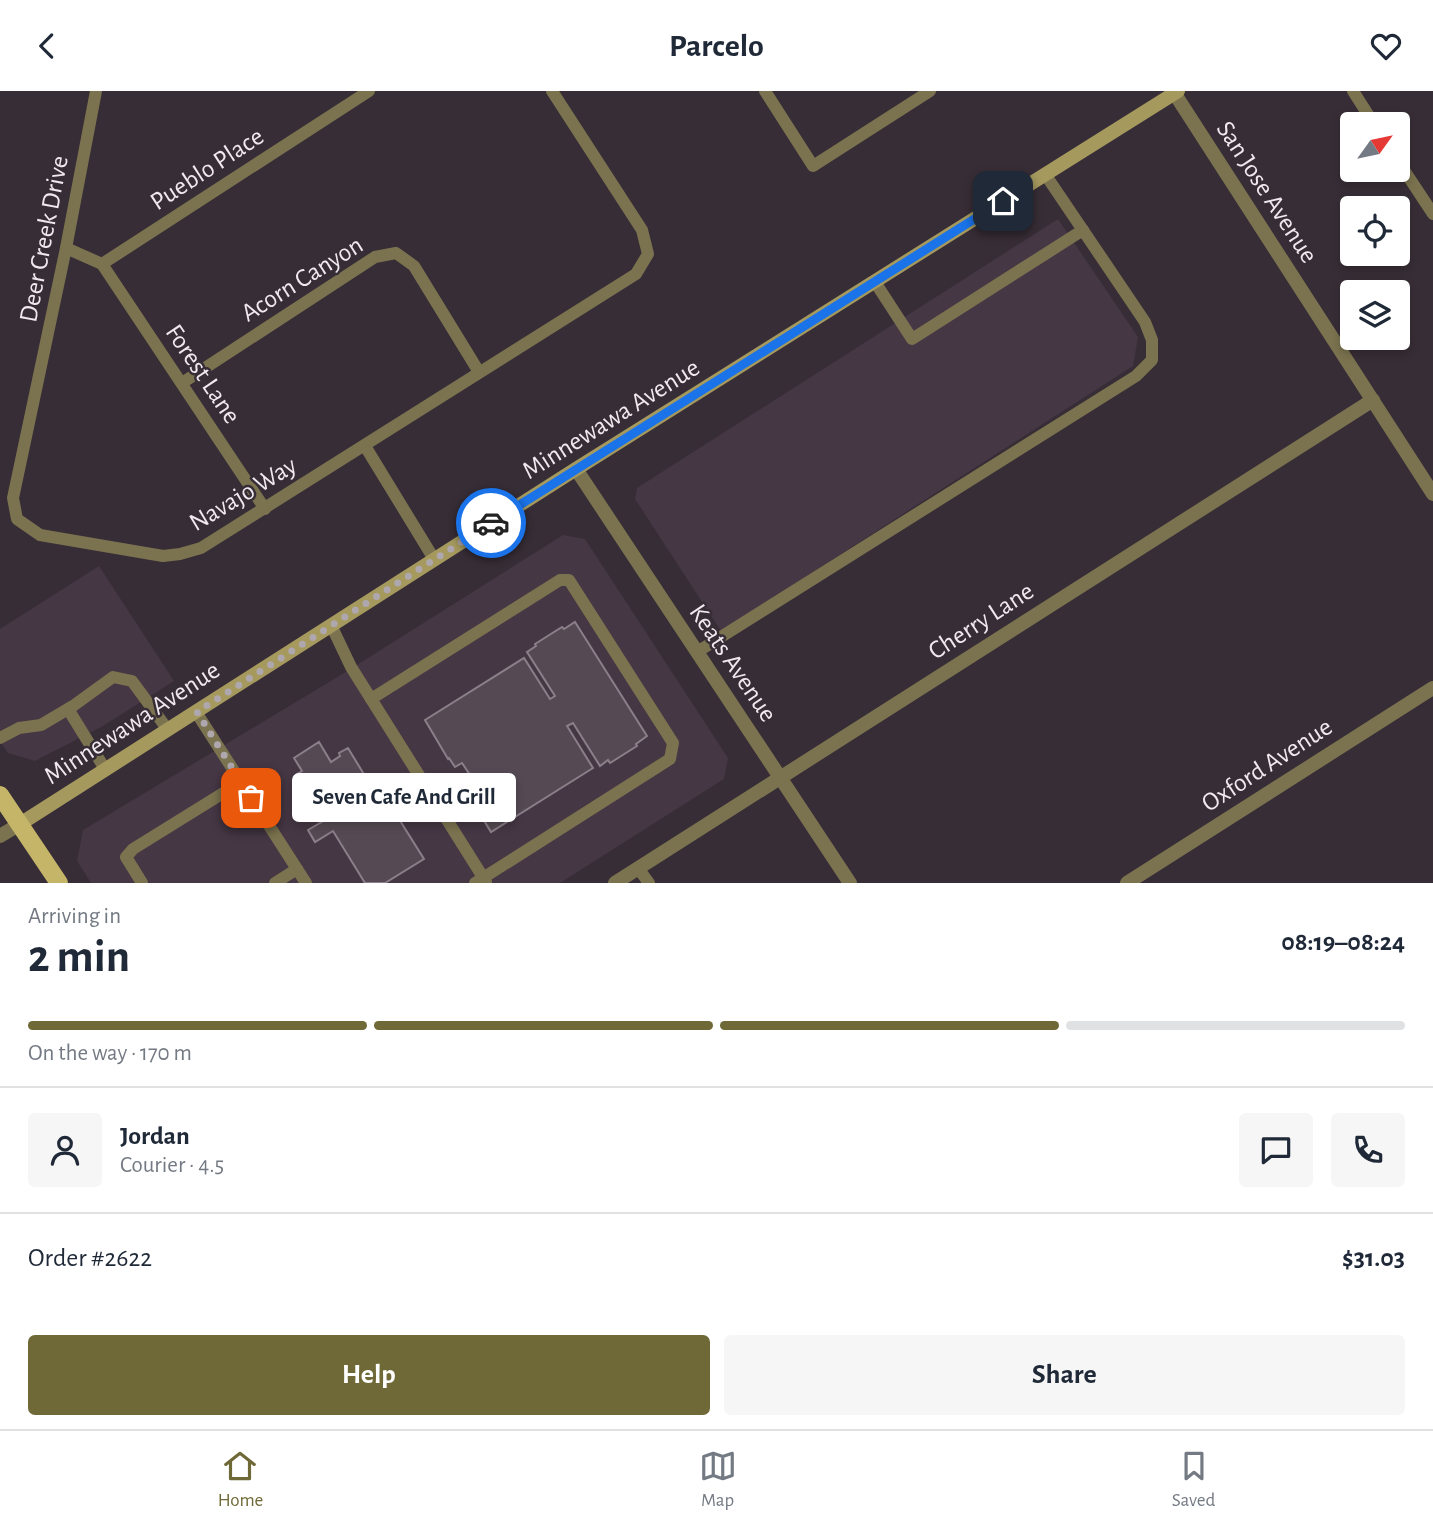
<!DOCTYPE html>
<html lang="en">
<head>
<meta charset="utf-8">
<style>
	:root { --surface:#fff; --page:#f6f6f7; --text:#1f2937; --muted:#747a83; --line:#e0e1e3; --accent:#6f6937 }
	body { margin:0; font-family:"Alegreya Sans",sans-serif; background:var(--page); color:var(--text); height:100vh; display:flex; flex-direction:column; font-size:26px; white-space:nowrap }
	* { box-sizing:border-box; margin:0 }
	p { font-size:23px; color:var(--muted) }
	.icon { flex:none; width:38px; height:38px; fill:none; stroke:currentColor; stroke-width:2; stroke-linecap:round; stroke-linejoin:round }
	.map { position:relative; height:792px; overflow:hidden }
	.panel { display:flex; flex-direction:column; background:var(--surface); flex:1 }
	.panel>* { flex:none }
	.needle { width:46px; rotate:57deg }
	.controls { position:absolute; left:1340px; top:21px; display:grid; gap:14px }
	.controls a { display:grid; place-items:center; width:70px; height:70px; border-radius:7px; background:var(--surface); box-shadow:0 4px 10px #0003; font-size:35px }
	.pin { position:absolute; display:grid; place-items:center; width:60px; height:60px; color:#fff; margin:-30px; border-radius:14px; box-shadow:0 4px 10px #0006 }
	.courier { position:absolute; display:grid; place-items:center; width:70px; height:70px; margin:-35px; border:5px solid #1a73e8; border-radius:50%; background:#fff; color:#222; box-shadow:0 2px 9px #0007 }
	.bubble { position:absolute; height:49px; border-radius:7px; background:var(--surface); box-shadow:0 4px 10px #0003; font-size:23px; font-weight:600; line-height:49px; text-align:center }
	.summary em { font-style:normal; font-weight:600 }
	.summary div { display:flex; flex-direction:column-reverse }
	.summary { display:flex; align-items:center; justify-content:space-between; height:119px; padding:0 28px }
	h1 { font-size:46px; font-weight:600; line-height:52px }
	.bar { display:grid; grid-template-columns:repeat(4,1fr); gap:10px 7px; align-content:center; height:84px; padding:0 28px }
	.bar i { height:9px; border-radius:5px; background:var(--line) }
	.bar .current { background:var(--accent) }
	.bar p { grid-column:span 4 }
	.line { display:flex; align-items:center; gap:18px; padding:0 28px; border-top:2px solid var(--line) }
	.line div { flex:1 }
	.round { display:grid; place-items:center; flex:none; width:74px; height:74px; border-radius:7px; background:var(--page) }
	.cta { display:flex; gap:14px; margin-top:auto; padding:14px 28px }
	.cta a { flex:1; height:80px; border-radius:7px; background:var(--accent); color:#fff; font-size:28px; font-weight:600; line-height:80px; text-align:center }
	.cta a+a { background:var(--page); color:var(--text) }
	header { display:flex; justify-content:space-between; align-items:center; height:91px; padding:0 28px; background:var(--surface); font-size:32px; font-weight:600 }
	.menu { display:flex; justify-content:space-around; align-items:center; height:98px; border-top:2px solid var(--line); background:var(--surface); font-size:19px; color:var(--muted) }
	.menu a { display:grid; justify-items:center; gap:4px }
	.menu .current { color:var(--accent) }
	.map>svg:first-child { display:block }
</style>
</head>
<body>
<header><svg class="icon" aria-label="back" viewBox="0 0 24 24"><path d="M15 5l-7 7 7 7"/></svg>Parcelo<svg class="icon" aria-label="heart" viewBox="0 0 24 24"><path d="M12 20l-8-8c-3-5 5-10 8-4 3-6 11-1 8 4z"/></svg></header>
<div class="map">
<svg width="1433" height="792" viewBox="0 0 1433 792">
	<rect width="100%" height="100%" fill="#372d36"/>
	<!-- built -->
	<g fill="#453744">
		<path d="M1058,128L1138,246L1133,275L721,540L635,408L637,397Z"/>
		<path d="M563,444L585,448L728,667L724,688L560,792H91L77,770L83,739L349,579Z"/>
		<path d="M99,475L174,590L103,635L35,670L8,662L0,650V538Z"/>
	</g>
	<!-- building -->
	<g fill="#554a53" stroke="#8b7f89" stroke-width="2">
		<path d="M575,531L647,645L636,653L637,655L610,672L608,669L600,675L573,632L567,635L593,677L491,741L463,695L466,693L465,691L472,687L462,672L455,676L449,667L448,668L425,629L524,567L550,608L555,605L527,561L536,555L535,553L562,536L564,538Z"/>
		<path d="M319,651L331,671L340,665L339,662L348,657L382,713L387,709L424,768L385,792H365L333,740L315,751L308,739L325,729L297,683L302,680L294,667Z"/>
	</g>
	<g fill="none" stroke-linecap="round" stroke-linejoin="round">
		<!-- service -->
		<g stroke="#7b734f" stroke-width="12">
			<path d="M96,0L66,157L13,407L17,428L40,444L163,465L180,463L201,457L636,183L648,163L642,139L552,0"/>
			<path d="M765,0L813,75L930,0"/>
			<path d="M1353,0L1374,33"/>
			<path d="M1398,70L1433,123"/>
			<path d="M66,157L102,173L369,0"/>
			<path d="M102,173L265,418"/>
			<path d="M875,191L912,248L1083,139"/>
			<path d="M182,292L375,166L396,162L414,175L479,281"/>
			<path d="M365,355L434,468"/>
			<path d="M331,534L351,576L486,791"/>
			<path d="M697,561L1136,285L1152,269V249L1145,231L1045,83"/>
			<path d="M371,608L560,489H569L673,652L670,668L475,792"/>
			<path d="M68,618L105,678"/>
			<path d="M196,621L306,792"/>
			<path d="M0,647L19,637L41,634L73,615L113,586L132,590L168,639"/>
			<path d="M638,777L649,792"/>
			<path d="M142,792L126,766L133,758L241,691"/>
			<path d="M275,792L297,778"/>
		</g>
		<!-- minor -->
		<g stroke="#7b734f" stroke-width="14">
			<path d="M1173,0L1433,403"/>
			<path d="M576,378L850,792"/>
			<path d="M615,792L1373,309"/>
			<path d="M1127,792L1433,597"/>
		</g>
		<!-- tertiary -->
		<path stroke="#7b734f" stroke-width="14" d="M0,745L20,733"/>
		<!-- secondary -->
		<path stroke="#a5995e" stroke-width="14" d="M20,733L576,378L1178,0"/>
		<!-- primary -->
		<path stroke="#c5b568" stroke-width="18" d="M0,704L59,792"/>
	</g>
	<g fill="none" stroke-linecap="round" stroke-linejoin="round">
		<!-- done -->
		<path stroke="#afa7ae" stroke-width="7" stroke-dasharray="0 12.6" d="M251,707L197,621L491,432"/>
		<!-- route -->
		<path stroke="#1a73e8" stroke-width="9" d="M491,432L1003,110"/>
	</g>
	<g text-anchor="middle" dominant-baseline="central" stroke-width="5" stroke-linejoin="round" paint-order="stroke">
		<!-- street labels -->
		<g font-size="26" fill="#f0e9ef" stroke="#372d36">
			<text transform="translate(207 78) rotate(-33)">Pueblo Place</text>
			<text transform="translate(1267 101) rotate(57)">San Jose Avenue</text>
			<text transform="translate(44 148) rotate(-79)">Deer Creek Drive</text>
			<text transform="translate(302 188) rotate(-32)">Acorn Canyon</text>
			<text transform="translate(203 283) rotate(56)">Forest Lane</text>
			<text transform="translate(611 328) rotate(-32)">Minnewawa Avenue</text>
			<text transform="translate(243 403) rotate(-31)">Navajo Way</text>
			<text transform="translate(981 530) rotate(-33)">Cherry Lane</text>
			<text transform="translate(733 572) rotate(56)">Keats Avenue</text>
			<text transform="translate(132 632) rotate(-33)">Minnewawa Avenue</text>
			<text transform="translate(1267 674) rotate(-33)">Oxford Avenue</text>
		</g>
	</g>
</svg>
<div class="controls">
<a><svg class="needle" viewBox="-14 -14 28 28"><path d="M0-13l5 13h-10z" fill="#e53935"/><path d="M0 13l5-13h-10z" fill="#747a83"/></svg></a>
<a><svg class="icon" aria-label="locate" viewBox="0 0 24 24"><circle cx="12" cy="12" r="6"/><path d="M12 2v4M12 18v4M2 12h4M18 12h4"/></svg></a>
<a><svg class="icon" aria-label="layers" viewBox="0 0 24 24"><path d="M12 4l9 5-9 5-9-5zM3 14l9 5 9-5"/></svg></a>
</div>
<div class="pin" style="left:251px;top:707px;background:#ea580c"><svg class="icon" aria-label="bag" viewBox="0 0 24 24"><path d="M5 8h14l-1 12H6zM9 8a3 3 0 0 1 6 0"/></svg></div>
<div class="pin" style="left:1003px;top:110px;background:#1f2937"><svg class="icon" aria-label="home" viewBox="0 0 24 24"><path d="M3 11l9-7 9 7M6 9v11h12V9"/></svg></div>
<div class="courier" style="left:491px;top:432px"><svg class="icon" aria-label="car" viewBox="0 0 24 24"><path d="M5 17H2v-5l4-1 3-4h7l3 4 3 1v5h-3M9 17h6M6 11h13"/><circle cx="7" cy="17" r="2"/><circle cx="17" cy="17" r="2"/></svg></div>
<div class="bubble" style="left:292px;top:682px;width:224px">Seven Cafe And Grill</div>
</div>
<section class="panel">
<div class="summary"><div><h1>2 min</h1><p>Arriving in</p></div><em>08:19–08:24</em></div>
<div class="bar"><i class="current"></i><i class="current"></i><i class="current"></i><i></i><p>On the way · 170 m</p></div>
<div class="line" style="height:126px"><a class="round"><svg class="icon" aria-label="person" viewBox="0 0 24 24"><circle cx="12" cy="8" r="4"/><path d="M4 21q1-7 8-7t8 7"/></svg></a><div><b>Jordan</b><p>Courier · 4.5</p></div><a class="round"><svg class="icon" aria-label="chat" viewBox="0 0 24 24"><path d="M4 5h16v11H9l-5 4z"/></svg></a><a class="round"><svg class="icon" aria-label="phone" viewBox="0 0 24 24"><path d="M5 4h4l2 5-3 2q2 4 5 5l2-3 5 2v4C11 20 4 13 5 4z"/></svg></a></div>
<div class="line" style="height:91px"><div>Order #2622</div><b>$31.03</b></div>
<div class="cta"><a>Help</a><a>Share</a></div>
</section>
<nav class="menu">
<a class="current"><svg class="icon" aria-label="home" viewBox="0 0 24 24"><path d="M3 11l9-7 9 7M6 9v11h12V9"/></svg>Home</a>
<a><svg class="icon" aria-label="map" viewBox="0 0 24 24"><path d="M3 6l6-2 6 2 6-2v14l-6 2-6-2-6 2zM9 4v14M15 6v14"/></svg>Map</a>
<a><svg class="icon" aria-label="saved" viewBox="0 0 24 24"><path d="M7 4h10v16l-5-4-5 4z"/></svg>Saved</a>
</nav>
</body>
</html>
